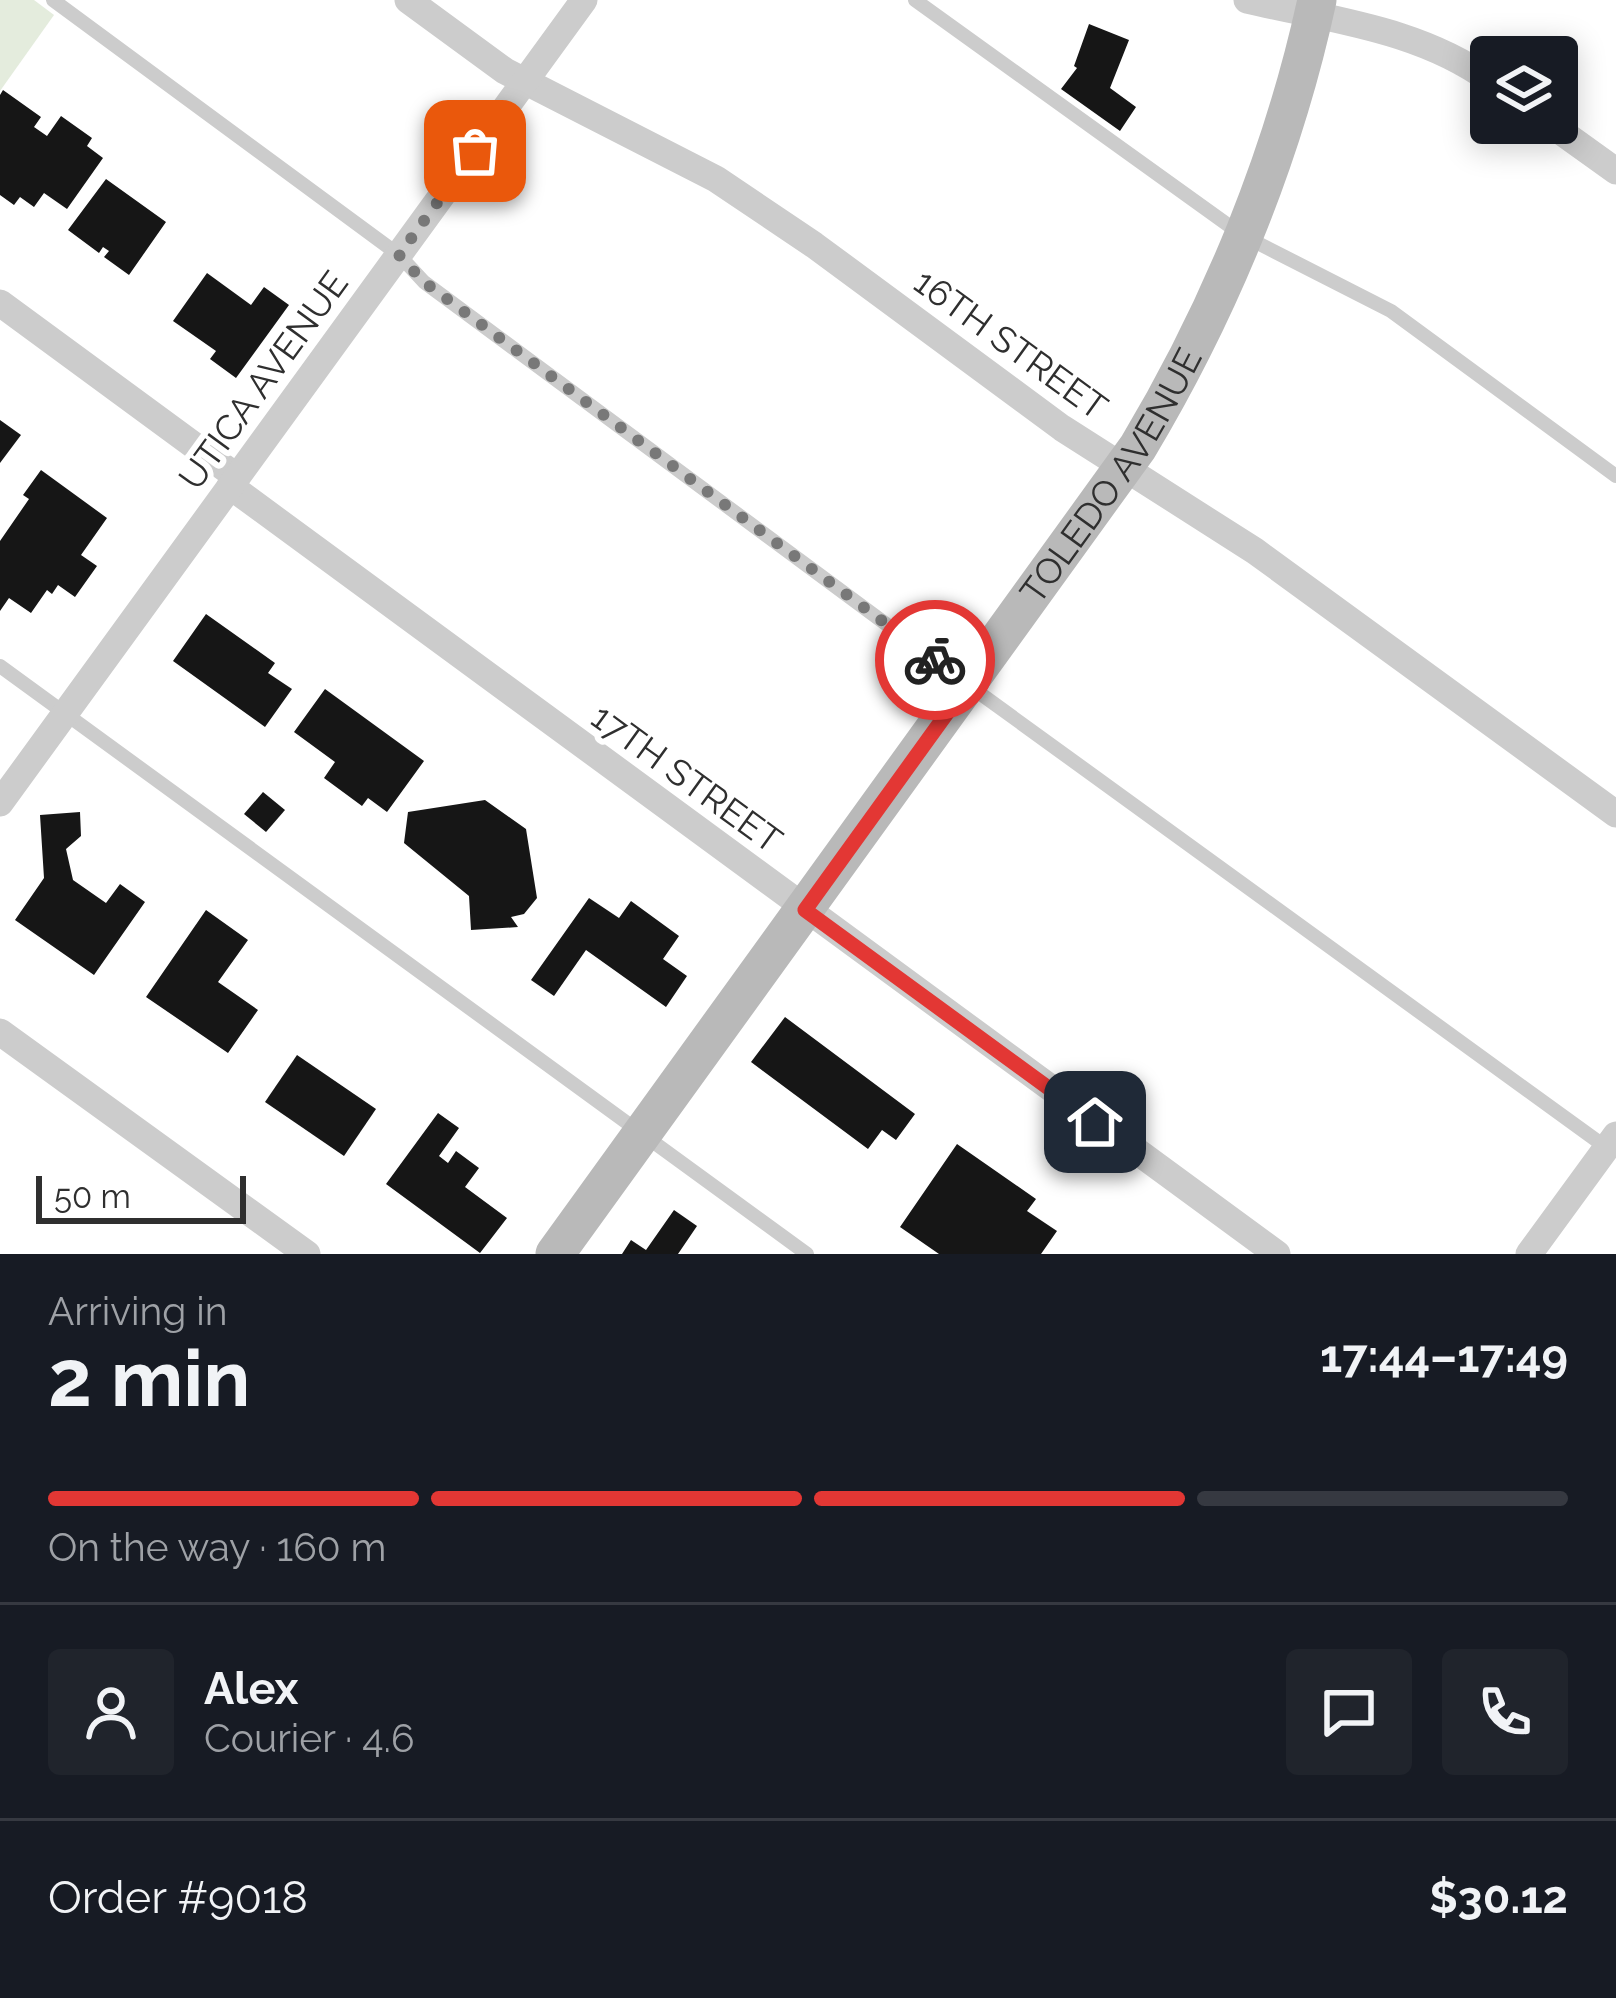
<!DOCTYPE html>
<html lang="en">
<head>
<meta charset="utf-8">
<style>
	:root { --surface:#171b24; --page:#20242c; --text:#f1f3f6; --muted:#9ea1a6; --line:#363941; --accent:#e33734 }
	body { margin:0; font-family:Raleway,sans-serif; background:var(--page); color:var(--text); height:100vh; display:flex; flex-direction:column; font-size:45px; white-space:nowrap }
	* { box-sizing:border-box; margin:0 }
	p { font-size:39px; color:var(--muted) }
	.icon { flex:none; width:66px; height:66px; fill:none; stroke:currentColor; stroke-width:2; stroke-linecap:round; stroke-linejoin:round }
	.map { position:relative; height:1254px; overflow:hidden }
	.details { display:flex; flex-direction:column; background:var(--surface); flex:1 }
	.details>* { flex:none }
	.fabs { position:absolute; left:1470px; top:36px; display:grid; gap:24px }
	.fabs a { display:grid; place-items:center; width:108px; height:108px; border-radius:12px; background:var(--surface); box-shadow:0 6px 30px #0003; font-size:60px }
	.scale { position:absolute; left:36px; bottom:30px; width:210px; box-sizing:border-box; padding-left:12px; border:6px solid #2f2f2f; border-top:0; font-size:33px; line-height:42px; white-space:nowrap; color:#2f2f2f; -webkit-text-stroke:9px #fff; paint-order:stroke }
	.pin { position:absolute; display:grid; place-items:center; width:102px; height:102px; color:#fff; margin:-51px; border-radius:24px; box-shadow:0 6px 18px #0006 }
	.courier { position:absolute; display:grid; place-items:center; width:120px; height:120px; margin:-60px; border:9px solid #e33734; border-radius:50%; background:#fff; color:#222; box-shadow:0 3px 15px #0007 }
	.head em { font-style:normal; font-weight:700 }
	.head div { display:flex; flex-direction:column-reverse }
	.head { display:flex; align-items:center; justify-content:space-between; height:204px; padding:0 48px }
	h1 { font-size:78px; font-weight:700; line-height:90px }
	.bar { display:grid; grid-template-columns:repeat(4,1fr); gap:18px 12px; align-content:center; height:144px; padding:0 48px }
	.bar i { height:15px; border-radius:9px; background:var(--line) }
	.bar .selected { background:var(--accent) }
	.bar p { grid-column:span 4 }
	.line { display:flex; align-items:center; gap:30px; padding:0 48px; border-top:3px solid var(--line) }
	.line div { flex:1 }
	.round { display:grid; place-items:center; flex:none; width:126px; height:126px; border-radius:12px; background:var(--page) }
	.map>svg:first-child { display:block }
</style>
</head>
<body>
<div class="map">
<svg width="1616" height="1254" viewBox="0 0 1616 1254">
	<rect width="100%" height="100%" fill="#fff"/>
	<!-- green -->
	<path fill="#e4ecdd" d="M0,0H34L54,15L0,91Z"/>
	<!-- building -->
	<g fill="#161616">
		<path d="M1089,24L1129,40L1110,88L1136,107L1120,131L1061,89L1077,68L1074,66Z"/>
		<path d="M3,90L41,117L34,127L47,136L61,116L92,138L87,146L103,158L67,209L44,193L34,207L20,197L14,205L0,195V95Z"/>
		<path d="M106,179L166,222L129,275L104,257L109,251L103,247L99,253L68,230Z"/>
		<path d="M207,273L251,305L264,287L289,305L236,378L210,359L216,351L173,321Z"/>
		<path d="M0,420L21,435L0,463Z"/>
		<path d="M41,470L107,518L81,555L97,566L75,597L58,585L52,594L47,590L31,613L9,598L0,611V541L29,499L23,495Z"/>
		<path d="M206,614L275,663L268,673L292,689L265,727L173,661Z"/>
		<path d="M325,689L424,761L387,812L368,798L362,806L324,778L335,762L294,732Z"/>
		<path d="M263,792L285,810L266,832L244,814Z"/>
		<path d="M485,800L526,829L537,898L524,914L511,917L518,927L471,930L469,896L404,843L408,812Z"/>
		<path d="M80,812L81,836L66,849L73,880L106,903L120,884L145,902L94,975L15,920L44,878L40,815Z"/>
		<path d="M589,898L619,918L631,901L679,936L663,959L687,976L666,1007L586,950L554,996L531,980Z"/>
		<path d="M206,910L248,940L218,982L258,1010L228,1053L146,997Z"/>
		<path d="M785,1017L915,1114L896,1140L882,1130L868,1149L751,1062Z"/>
		<path d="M297,1055L376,1109L344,1156L265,1102Z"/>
		<path d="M438,1113L459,1128L439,1156L448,1163L456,1151L479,1168L465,1187L507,1218L480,1253L386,1184Z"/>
		<path d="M957,1144L1036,1199L1027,1211L1057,1231L1041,1254H939L900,1227Z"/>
		<path d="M674,1210L697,1226L678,1254H622L631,1240L646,1250Z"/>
	</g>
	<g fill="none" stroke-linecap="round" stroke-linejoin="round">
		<!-- lane -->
		<g stroke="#ccc" stroke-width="14">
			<path d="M53,0L399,255L424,282L967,684L1607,1148"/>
			<path d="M915,0L1242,235L1391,311L1616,476"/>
			<path d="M0,666L807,1254"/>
		</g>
		<!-- street -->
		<g stroke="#ccc" stroke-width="27">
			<path d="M408,0L505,71L716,179L814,245L1062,428L1255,551L1616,814"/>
			<path d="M1247,0C1331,20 1420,29 1491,81"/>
			<path d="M1549,123L1616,171"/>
			<path d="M0,303L237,477"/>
			<path d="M230,486L1277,1254"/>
			<path d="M0,803L584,0"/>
			<path d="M0,1032L307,1254"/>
			<path d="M1529,1254L1616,1135"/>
		</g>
		<!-- secondary -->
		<path stroke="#b9b9b9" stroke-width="39" id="s1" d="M555,1254L1138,447C1220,310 1283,157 1317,0"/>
	</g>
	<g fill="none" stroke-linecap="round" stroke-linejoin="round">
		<!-- done -->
		<path stroke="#787878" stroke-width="12" stroke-dasharray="0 21.6" d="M475,151L399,255L424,282L935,660"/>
		<!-- route -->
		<path stroke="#e33734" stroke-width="15" d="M935,660L968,684L805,910L1095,1122"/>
	</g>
	<g text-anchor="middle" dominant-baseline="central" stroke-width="12" stroke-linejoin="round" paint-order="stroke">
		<!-- street labels -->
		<g font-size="36" fill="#2f2f2f" stroke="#fff">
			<text transform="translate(1011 344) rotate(36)">16TH STREET</text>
			<text transform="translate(263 380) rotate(-54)">UTICA AVENUE</text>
			<text stroke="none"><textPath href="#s1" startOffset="957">TOLEDO AVENUE</textPath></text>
			<text transform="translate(687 778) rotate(36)">17TH STREET</text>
		</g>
	</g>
</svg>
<div class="fabs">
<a><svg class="icon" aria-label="layers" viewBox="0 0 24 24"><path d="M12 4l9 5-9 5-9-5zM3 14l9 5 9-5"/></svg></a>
</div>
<div class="scale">50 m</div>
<div class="pin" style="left:475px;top:151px;background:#ea580c"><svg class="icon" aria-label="bag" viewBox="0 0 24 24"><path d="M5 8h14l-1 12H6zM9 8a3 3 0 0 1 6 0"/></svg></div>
<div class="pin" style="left:1095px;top:1122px;background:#1f2937"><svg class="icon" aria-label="home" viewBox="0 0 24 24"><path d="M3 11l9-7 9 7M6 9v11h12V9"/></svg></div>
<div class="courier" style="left:935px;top:660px"><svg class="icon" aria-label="bike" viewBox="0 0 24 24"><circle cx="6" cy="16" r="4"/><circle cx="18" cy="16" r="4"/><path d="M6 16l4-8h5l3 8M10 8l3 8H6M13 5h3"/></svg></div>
</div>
<section class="details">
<div class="head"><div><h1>2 min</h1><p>Arriving in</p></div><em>17:44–17:49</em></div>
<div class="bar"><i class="selected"></i><i class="selected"></i><i class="selected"></i><i></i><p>On the way · 160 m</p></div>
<div class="line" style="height:216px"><a class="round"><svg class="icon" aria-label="person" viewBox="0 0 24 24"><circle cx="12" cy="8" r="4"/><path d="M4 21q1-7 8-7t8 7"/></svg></a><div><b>Alex</b><p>Courier · 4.6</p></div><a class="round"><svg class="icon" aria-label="chat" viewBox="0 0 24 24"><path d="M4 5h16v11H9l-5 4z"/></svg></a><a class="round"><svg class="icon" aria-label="phone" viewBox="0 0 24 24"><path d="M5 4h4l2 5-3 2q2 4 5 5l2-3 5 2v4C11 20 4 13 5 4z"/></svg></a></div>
<div class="line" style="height:156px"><div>Order #9018</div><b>$30.12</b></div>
</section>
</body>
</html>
